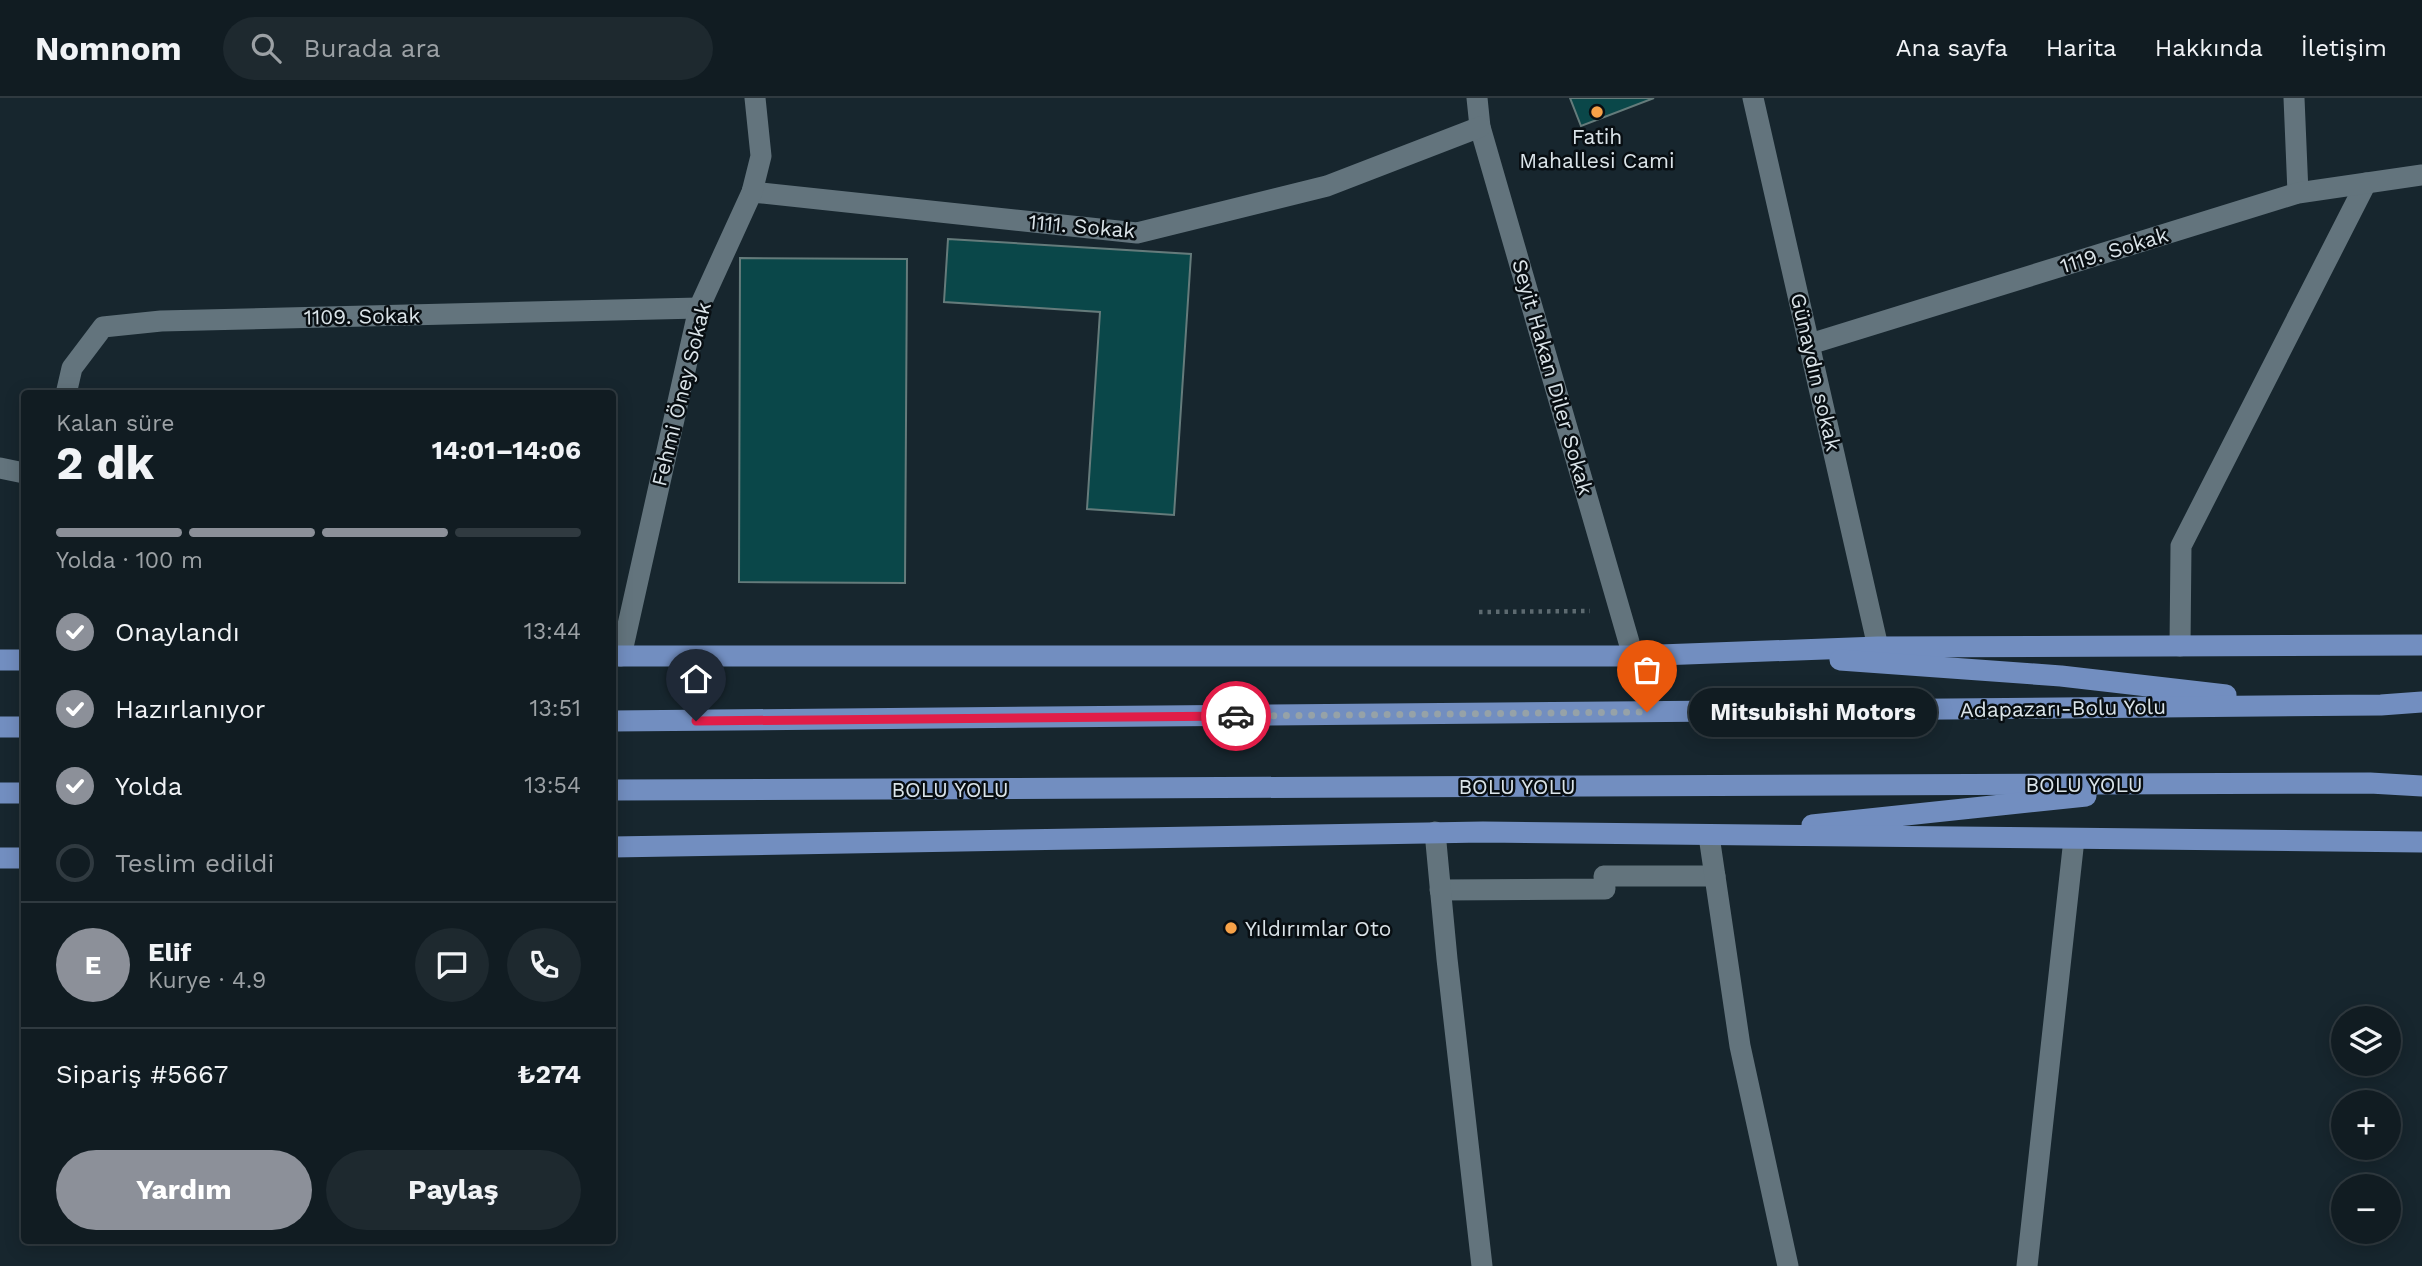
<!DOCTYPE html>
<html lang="tr">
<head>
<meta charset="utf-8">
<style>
	:root { --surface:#111c22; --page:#1e292f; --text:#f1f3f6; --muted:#9ca1a5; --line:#303a40; --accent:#8c9099 }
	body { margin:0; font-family:"Work Sans",sans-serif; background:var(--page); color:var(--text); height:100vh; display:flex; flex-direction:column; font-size:26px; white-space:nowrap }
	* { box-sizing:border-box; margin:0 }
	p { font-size:23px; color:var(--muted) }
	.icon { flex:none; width:38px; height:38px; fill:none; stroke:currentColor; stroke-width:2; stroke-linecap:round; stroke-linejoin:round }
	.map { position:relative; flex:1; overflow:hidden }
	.drawer { position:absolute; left:21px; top:292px; width:595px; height:854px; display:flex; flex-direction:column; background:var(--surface); border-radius:7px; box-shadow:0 4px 18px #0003,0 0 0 2px var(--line) }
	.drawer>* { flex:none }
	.fabs { position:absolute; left:2331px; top:908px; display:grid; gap:14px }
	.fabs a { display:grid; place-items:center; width:70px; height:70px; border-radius:50%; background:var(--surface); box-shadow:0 4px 18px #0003,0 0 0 2px var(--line); font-size:35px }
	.pin { position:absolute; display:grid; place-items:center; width:60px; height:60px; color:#fff; margin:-72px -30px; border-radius:50% 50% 50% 0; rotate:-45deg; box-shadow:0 0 7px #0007 }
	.pin .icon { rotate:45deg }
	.courier { position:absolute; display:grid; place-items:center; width:70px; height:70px; margin:-35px; border:5px solid #e11d48; border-radius:50%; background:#fff; color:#222; box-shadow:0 2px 9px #0007 }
	.bubble { position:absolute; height:49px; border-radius:24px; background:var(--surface); box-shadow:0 4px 18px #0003,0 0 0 2px var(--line); font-size:23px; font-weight:700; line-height:49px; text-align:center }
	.overview em { font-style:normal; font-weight:700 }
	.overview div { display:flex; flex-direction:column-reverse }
	.overview { display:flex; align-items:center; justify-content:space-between; height:119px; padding:0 35px }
	h1 { font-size:46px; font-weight:700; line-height:52px }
	.bar { display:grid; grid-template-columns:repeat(4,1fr); gap:10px 7px; align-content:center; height:84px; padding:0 35px }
	.bar i { height:9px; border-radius:5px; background:var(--line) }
	.bar .selected { background:var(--accent) }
	.bar p { grid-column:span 4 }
	.line { display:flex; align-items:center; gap:18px; padding:0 35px; border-top:2px solid var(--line) }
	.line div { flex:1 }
	.round { display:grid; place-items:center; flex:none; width:74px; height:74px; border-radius:37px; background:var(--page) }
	ol { padding:0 35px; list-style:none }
	li { display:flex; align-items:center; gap:21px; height:77px }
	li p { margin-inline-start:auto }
	li .icon { padding:7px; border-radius:50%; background:var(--accent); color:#fff; stroke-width:4 }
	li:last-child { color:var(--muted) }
	li i { width:38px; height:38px; border:4px solid var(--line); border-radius:50% }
	.primary-button { display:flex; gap:14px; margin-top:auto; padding:14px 35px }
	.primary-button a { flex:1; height:80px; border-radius:42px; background:var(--accent); color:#fff; font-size:28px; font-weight:700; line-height:80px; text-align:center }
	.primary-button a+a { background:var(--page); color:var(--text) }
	header { display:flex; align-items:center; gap:42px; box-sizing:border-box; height:98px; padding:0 35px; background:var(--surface); border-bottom:2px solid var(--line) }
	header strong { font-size:33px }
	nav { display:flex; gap:38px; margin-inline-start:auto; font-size:24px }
	.search { width:490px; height:63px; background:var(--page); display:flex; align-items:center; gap:18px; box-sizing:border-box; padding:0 24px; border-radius:38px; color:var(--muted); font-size:26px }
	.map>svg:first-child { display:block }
</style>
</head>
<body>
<header>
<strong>Nomnom</strong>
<div class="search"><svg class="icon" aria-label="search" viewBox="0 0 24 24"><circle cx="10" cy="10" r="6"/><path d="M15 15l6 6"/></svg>Burada ara</div>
<nav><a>Ana sayfa</a><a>Harita</a><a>Hakkında</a><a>İletişim</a></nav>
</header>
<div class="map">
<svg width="2422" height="1168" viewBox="0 0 2422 1168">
	<rect width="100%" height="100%" fill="#17262e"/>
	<!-- building -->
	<g fill="#0a4749" stroke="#657b7b" stroke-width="2">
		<path d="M1570,0H1654L1581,28Z"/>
		<path d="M948,141L1191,156L1174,417L1087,411L1100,214L944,204Z"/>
		<path d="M740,160L907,161L905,485L739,484Z"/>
	</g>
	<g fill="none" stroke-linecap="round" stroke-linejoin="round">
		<!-- path -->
		<path stroke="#5d6a70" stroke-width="4.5" stroke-dasharray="3.5 5" stroke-linecap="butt" d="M1479,514L1590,513"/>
		<!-- service -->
		<path stroke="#63747d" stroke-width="21" d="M2180,548L2181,448L2366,85"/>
		<!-- pedestrian -->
		<path stroke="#63747d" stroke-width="21" d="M1440,792L1605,791L1604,778H1715"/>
		<!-- minor -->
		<g stroke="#63747d" stroke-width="21">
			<path d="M1477,0L1480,29L1633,558"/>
			<path d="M1753,0L1878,549"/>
			<path d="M2294,0L2298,95"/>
			<path d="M752,94L1137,135L1327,88L1480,29"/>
			<path d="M1810,246L2298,95L2422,77"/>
			<path d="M66,296L72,270L103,229L161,223L699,210"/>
			<path d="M0,370L24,375"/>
			<path d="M621,558L699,210L752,94L761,58L755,0"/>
			<path d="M1435,734L1447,861L1482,1168"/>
			<path d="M1709,738L1740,948L1788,1168"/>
			<path d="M2027,1168L2074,741"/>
		</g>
		<!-- trunk -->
		<g stroke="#728ec0" stroke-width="21">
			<path d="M612,558H1633L1878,549L2422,547"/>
			<path d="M0,562H24"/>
			<path d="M1840,562L2061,578L2226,597"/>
			<path d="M612,623L2381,607L2422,604"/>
			<path d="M0,629H24"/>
			<path d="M612,692L2370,685L2422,688"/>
			<path d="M0,695H24"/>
			<path d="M1812,727L2086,698"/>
			<path d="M612,749L1483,734L2422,744"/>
			<path d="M0,760H24"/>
		</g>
	</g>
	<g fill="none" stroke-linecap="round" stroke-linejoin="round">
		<!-- done -->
		<path stroke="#96a2a8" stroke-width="7" stroke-dasharray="0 12.6" d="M1236,618L1647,614"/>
		<!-- route -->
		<path stroke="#e11d48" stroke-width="9" d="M696,623L1236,618"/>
	</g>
	<!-- markers -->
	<g fill="#f7a248" stroke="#080e12" stroke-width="2.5">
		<circle cx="1597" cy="14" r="7"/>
		<circle cx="1231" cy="830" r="7"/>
	</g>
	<g text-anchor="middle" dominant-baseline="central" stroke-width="5" stroke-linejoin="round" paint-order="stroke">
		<!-- poi labels -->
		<g font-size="21" fill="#dbe4e9" stroke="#080e12">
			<text x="1597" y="38">Fatih<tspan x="1597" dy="24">Mahallesi Cami</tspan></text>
			<text x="1245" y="830" text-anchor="start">Yıldırımlar Oto</text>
		</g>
		<!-- street labels -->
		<g font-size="21" fill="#dbe4e9" stroke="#080e12">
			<text transform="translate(1082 128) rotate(5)">1111. Sokak</text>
			<text transform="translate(2114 152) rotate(-17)">1119. Sokak</text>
			<text transform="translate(362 218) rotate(-1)">1109. Sokak</text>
			<text transform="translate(1816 274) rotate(77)">Günaydın sokak</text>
			<text transform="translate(1553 279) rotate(74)">Seyit Hakan Diler Sokak</text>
			<text transform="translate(681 296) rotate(-76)">Fehmi Öney Sokak</text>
			<text transform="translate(2063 610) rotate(-1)">Adapazarı-Bolu Yolu</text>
			<text x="2084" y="686">BOLU YOLU</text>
			<text x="1517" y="688">BOLU YOLU</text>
			<text x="950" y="691">BOLU YOLU</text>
		</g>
	</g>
</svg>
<div class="fabs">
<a><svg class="icon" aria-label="layers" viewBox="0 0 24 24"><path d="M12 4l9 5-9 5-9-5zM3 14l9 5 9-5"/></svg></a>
<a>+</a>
<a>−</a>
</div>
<div class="pin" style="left:1647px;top:614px;background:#ea580c"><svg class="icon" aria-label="bag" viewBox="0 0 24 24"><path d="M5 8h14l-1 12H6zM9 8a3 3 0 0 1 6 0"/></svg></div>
<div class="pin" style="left:696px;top:623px;background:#1f2937"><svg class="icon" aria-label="home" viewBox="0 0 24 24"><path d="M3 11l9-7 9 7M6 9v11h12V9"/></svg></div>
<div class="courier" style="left:1236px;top:618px"><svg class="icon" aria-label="car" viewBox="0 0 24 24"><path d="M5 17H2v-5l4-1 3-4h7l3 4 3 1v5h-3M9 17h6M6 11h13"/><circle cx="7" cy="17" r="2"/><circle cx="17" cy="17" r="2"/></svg></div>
<div class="bubble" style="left:1689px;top:590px;width:248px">Mitsubishi Motors</div>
<section class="drawer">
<div class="overview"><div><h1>2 dk</h1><p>Kalan süre</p></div><em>14:01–14:06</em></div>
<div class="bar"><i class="selected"></i><i class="selected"></i><i class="selected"></i><i></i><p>Yolda · 100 m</p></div>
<ol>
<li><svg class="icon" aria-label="check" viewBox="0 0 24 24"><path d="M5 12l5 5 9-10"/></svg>Onaylandı<p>13:44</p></li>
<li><svg class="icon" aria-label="check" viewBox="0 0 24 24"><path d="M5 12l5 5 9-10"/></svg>Hazırlanıyor<p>13:51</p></li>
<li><svg class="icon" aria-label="check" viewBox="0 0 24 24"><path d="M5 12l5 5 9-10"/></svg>Yolda<p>13:54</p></li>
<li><i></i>Teslim edildi</li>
</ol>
<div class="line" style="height:126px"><b class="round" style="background:var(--accent);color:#fff">E</b><div><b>Elif</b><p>Kurye · 4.9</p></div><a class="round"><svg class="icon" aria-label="chat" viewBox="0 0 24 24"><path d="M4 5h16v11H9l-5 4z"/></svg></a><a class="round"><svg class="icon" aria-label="phone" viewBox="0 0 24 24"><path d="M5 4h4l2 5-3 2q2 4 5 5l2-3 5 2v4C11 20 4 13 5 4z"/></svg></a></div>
<div class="line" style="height:91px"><div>Sipariş #5667</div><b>₺274</b></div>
<div class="primary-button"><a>Yardım</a><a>Paylaş</a></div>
</section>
</div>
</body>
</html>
